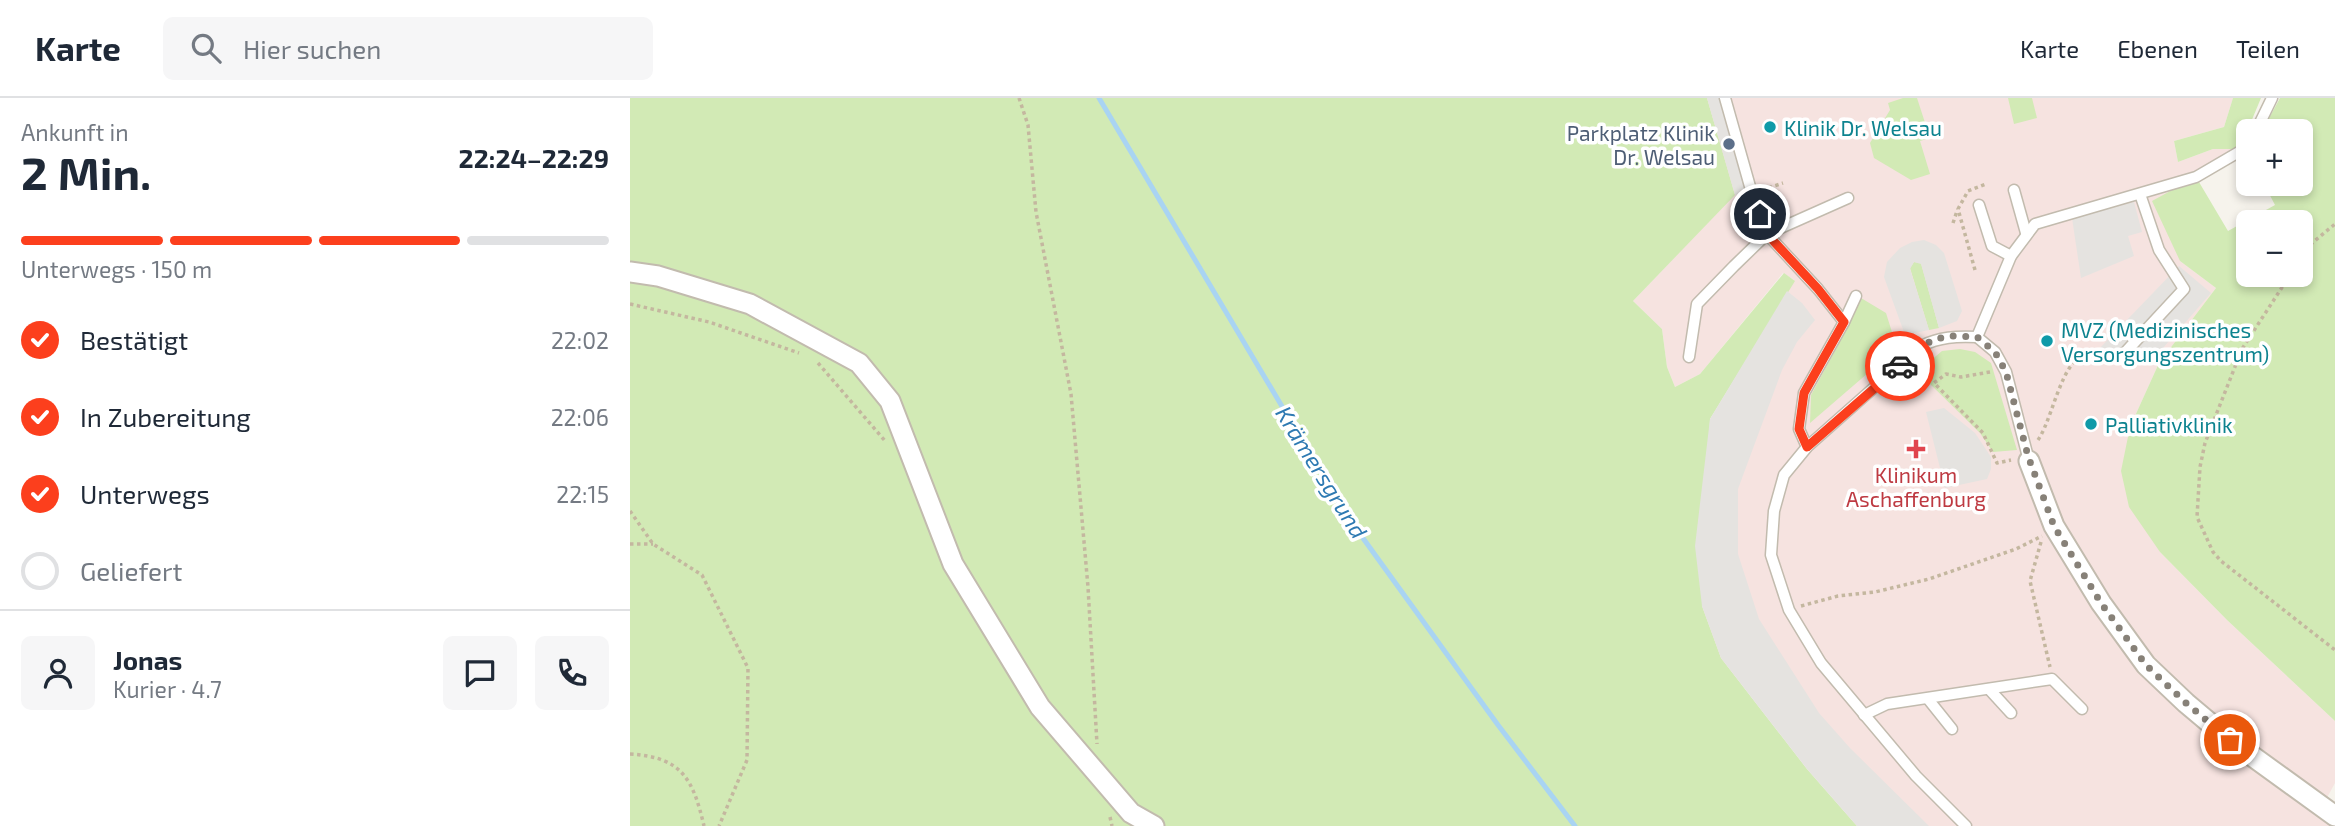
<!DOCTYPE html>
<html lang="de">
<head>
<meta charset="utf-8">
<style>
	:root { --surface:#fff; --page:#f6f6f7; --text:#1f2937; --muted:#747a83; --line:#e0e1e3; --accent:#fc3f1d }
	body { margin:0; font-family:"Exo 2",sans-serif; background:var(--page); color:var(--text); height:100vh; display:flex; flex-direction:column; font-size:26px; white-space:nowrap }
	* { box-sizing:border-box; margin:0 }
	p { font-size:23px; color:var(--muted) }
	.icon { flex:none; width:38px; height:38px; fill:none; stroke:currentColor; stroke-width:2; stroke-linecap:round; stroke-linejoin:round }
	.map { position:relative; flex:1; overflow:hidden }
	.panel { display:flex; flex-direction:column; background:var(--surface); width:630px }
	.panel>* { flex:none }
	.controls { position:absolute; left:1606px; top:21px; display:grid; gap:14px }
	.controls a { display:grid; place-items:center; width:77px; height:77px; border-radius:10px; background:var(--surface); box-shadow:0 4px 10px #0003; font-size:35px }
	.pin { position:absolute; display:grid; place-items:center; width:60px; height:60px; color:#fff; margin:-30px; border:4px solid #fff; border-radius:50%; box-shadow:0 2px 7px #0007 }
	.courier { position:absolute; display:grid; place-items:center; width:70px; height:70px; margin:-35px; border:5px solid #fc3f1d; border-radius:50%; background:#fff; color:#222; box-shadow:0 2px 9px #0007 }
	.head em { font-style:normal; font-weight:700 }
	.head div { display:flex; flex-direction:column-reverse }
	.head { display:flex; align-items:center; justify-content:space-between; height:119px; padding:0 21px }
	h1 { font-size:46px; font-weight:700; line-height:52px }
	.bar { display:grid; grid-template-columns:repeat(4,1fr); gap:10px 7px; align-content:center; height:84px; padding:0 21px }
	.bar i { height:9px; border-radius:5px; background:var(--line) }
	.bar .current { background:var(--accent) }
	.bar p { grid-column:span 4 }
	.line { display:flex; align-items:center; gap:18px; padding:0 21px; border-top:2px solid var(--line) }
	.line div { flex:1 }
	.round { display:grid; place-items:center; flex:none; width:74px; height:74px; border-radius:10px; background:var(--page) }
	ol { padding:0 21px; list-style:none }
	li { display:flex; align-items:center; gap:21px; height:77px }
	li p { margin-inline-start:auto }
	li .icon { padding:7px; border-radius:50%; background:var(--accent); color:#fff; stroke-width:4 }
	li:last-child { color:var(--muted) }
	li i { width:38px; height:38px; border:4px solid var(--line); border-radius:50% }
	header { display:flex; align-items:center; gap:42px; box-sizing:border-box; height:98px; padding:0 35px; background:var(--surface); border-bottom:2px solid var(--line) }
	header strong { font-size:33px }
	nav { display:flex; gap:38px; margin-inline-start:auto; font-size:24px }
	.search { width:490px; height:63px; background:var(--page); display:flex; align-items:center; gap:18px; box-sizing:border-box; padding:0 24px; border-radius:10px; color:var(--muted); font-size:26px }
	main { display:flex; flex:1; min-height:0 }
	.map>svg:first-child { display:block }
</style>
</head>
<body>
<header>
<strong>Karte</strong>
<div class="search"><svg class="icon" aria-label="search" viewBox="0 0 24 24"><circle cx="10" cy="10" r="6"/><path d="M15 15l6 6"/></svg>Hier suchen</div>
<nav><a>Karte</a><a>Ebenen</a><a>Teilen</a></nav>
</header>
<main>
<section class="panel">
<div class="head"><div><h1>2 Min.</h1><p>Ankunft in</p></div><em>22:24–22:29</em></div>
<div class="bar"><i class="current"></i><i class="current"></i><i class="current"></i><i></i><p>Unterwegs · 150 m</p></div>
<ol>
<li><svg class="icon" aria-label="check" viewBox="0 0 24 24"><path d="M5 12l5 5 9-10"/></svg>Bestätigt<p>22:02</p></li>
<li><svg class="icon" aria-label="check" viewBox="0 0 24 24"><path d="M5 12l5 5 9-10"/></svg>In Zubereitung<p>22:06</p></li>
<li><svg class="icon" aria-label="check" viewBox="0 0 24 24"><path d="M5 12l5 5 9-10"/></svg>Unterwegs<p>22:15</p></li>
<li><i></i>Geliefert</li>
</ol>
<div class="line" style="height:126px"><a class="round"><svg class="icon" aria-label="person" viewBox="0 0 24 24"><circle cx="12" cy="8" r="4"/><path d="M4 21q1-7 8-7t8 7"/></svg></a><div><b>Jonas</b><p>Kurier · 4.7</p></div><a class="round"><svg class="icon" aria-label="chat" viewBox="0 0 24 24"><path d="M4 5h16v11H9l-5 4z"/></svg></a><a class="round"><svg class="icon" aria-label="phone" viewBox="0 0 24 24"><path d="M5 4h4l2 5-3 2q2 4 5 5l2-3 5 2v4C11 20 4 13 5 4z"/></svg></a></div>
</section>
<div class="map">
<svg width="1705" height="728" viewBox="0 0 1705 728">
	<rect width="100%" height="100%" fill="#f6f3ec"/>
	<!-- medical -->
	<path fill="#f6e3e0" d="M1077,0H1603L1594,29L1544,43L1548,64L1583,51H1614L1566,79L1550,163L1586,190L1529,265L1500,329L1530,454L1597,522L1705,623V685L1693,707L1705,717V728H1227L1091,560L1072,508L1157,193L1164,182L1153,175L1070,276L1045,289L1037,269L1032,231L1003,203L1104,97Z"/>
	<!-- green -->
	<g fill="#d2eab5" fill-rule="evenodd">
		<path d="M0,0H1077L1105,97L1003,203L1032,231L1037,269L1045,289L1070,276L1154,175L1165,183L1080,321L1072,508L1091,560L1177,671L1227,728H530L507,717L405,611L517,728H0Z"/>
		<path d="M1273,0H1287L1300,40L1290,43L1300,76L1281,82L1244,60L1240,45L1260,12L1258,5Z"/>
		<path d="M1378,0H1402L1407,20L1384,26Z"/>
		<path d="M1603,0H1631L1621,24L1605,51H1583L1548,64L1544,43L1594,29Z"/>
		<path d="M1650,0H1705V623L1597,522L1530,454L1499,409L1491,373L1500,329L1529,265L1586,190L1550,163L1522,103L1566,79L1598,133L1645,107L1634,86H1671V33H1632ZM1619,124H1671V177H1619Z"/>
		<path d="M1284,164L1291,165L1309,230L1299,232L1280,170Z"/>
		<path d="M1231,200L1256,215L1267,250L1180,325L1181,297L1212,240Z"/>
		<path d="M1330,251L1345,254L1361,265L1387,352L1363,354L1350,335L1297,283L1299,264L1312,253Z"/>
	</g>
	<!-- parking -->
	<g fill="#e5e3e0">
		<path d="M1077,0H1095L1121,92L1105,97Z"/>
		<path d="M1504,104L1512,134L1498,138L1504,158L1451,180L1442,120Z"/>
		<path d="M1294,142L1306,147L1314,155L1332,213L1327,223L1309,230L1291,166L1284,164L1280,171L1299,232L1275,237L1254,179L1257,164L1270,150L1282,144Z"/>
		<path d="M1549,168L1581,195L1519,266L1490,260L1469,251Z"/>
		<path d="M1157,193L1172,205L1185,222L1167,244L1152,272L1108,391V456L1129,521L1189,615L1220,650L1299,728H1227L1177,671L1091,560L1072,508L1065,448L1080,321Z"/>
		<path d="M1314,310L1345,335L1361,359V371L1357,381L1315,390L1296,314Z"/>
	</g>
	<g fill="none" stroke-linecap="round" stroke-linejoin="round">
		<!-- stream -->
		<path stroke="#a9d4f2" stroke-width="5" d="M469,0L717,418L868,627L945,728"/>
		<!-- lane casing -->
		<g stroke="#c2bbae" stroke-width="13">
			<g id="lane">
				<path d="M1095,0L1121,92L1137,136L1188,191L1214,224"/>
				<path d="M1626,33L1642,0"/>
				<path d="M1384,92L1396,135"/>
				<path d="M1349,107L1362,148L1381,158"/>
				<path d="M1347,239L1381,158L1405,126L1566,79L1614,51L1619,45"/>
				<path d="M1347,239L1365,254L1376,274L1399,363"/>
				<path d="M1059,259L1067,206L1104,168L1137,136L1218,100"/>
				<path d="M1490,260L1554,191L1529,152L1510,96"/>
				<path d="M1177,349L1169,331L1174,295L1214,224L1226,198"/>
				<path d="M1359,591L1381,615"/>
				<path d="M1298,601L1322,631"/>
				<path d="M1234,617L1257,606L1422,581L1452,611"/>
				<path d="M1336,728L1286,678L1191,565L1159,512L1141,457L1144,413L1154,377L1177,349L1291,248C1310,239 1326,238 1347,239"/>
			</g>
		</g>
		<!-- street casing -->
		<g stroke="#c2bbae" stroke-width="23">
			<g id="street">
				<path d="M0,174L28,178L120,206L229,265L260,303L323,466L410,609L501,715L524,728"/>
				<path d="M1399,363L1424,428L1471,505L1516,567L1556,605L1600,642L1705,718"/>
			</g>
		</g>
		<!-- path -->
		<g stroke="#c4b79f" stroke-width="3.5" stroke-dasharray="3.5 3.5" stroke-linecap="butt">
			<path d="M389,0L398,27L406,114L441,296L458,489L467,646"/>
			<path d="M1132,92L1153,85"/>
			<path d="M1323,125L1327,113"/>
			<path d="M1671,157L1675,151L1705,126"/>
			<path d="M1345,172L1328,111L1338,93L1356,86"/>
			<path d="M1660,177L1612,251L1575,345L1570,369L1567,419L1583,454L1591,463L1705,552"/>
			<path d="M0,206L79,224L169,255"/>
			<path d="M188,265L256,344"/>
			<path d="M1360,274L1331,279L1316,276L1304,285L1353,335L1367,365L1381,362"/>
			<path d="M1408,342C1427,314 1433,236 1480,255"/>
			<path d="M0,413L23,446L72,477L118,570L117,662L89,728"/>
			<path d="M1411,444L1400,483L1420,569"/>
			<path d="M0,446H23"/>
			<path d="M1171,508L1208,498L1245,494L1299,481L1386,451L1412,438"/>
			<path d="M0,656C52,659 63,681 74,728"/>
			<path d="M480,719L482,728"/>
		</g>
		<!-- lane -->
		<use href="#lane" stroke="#fff" stroke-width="10"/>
		<!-- street -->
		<use href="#street" stroke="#fff" stroke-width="19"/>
	</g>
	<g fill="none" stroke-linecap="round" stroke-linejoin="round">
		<!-- done -->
		<path stroke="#878178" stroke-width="7" stroke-dasharray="0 12.6" d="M1270,268L1291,248L1306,241L1322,238L1347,239L1365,254L1376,274L1398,358L1424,428L1471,505L1516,567L1556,605L1600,642"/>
		<!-- route -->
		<path stroke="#fc3f1d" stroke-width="9" d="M1130,116L1137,136L1188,191L1214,224L1174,295L1169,331L1177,349L1270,268"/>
	</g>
	<!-- markers -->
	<g fill="#0f9aa8" stroke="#fff" stroke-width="2.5">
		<circle cx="1140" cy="29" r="7"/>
		<circle cx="1417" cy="243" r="7"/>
		<circle cx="1461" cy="326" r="7"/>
	</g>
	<circle fill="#5c6f8a" stroke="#fff" stroke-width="2.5" cx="1099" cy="46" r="7"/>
	<path fill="#e0444e" stroke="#fff" stroke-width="2.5" d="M1282.5 340.5h7v7h7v7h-7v7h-7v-7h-7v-7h7z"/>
	<g text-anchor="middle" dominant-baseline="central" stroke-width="7" stroke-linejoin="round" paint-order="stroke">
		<!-- culture labels -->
		<g font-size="21" fill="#0d838f" stroke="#fff" text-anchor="start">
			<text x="1154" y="29">Klinik Dr. Welsau</text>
			<text x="1431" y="231">MVZ (Medizinisches<tspan x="1431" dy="24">Versorgungszentrum)</tspan></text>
			<text x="1475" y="326">Palliativklinik</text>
		</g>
		<!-- service labels -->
		<g font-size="21" fill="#4e5e75" stroke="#fff" text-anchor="end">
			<text x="1085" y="34">Parkplatz Klinik<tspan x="1085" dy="24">Dr. Welsau</tspan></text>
		</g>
		<!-- health labels -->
		<g font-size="21" fill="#be3a42" stroke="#fff">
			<text x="1286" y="376">Klinikum<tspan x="1286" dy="24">Aschaffenburg</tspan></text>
		</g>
		<!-- water labels -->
		<g font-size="23" font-style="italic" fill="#2e7ab2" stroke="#fff">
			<text transform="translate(692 374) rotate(58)">Krämersgrund</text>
		</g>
	</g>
</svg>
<div class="controls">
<a>+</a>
<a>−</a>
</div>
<div class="pin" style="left:1600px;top:642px;background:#ea580c"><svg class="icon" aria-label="bag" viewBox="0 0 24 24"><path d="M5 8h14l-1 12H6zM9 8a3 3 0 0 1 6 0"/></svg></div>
<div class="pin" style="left:1130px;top:116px;background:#1f2937"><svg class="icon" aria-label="home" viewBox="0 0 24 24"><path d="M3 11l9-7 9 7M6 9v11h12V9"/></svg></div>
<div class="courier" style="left:1270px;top:268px"><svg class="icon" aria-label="car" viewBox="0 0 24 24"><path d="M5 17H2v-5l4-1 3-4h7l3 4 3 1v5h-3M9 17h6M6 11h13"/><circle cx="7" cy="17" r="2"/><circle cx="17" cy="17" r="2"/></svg></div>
</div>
</main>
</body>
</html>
